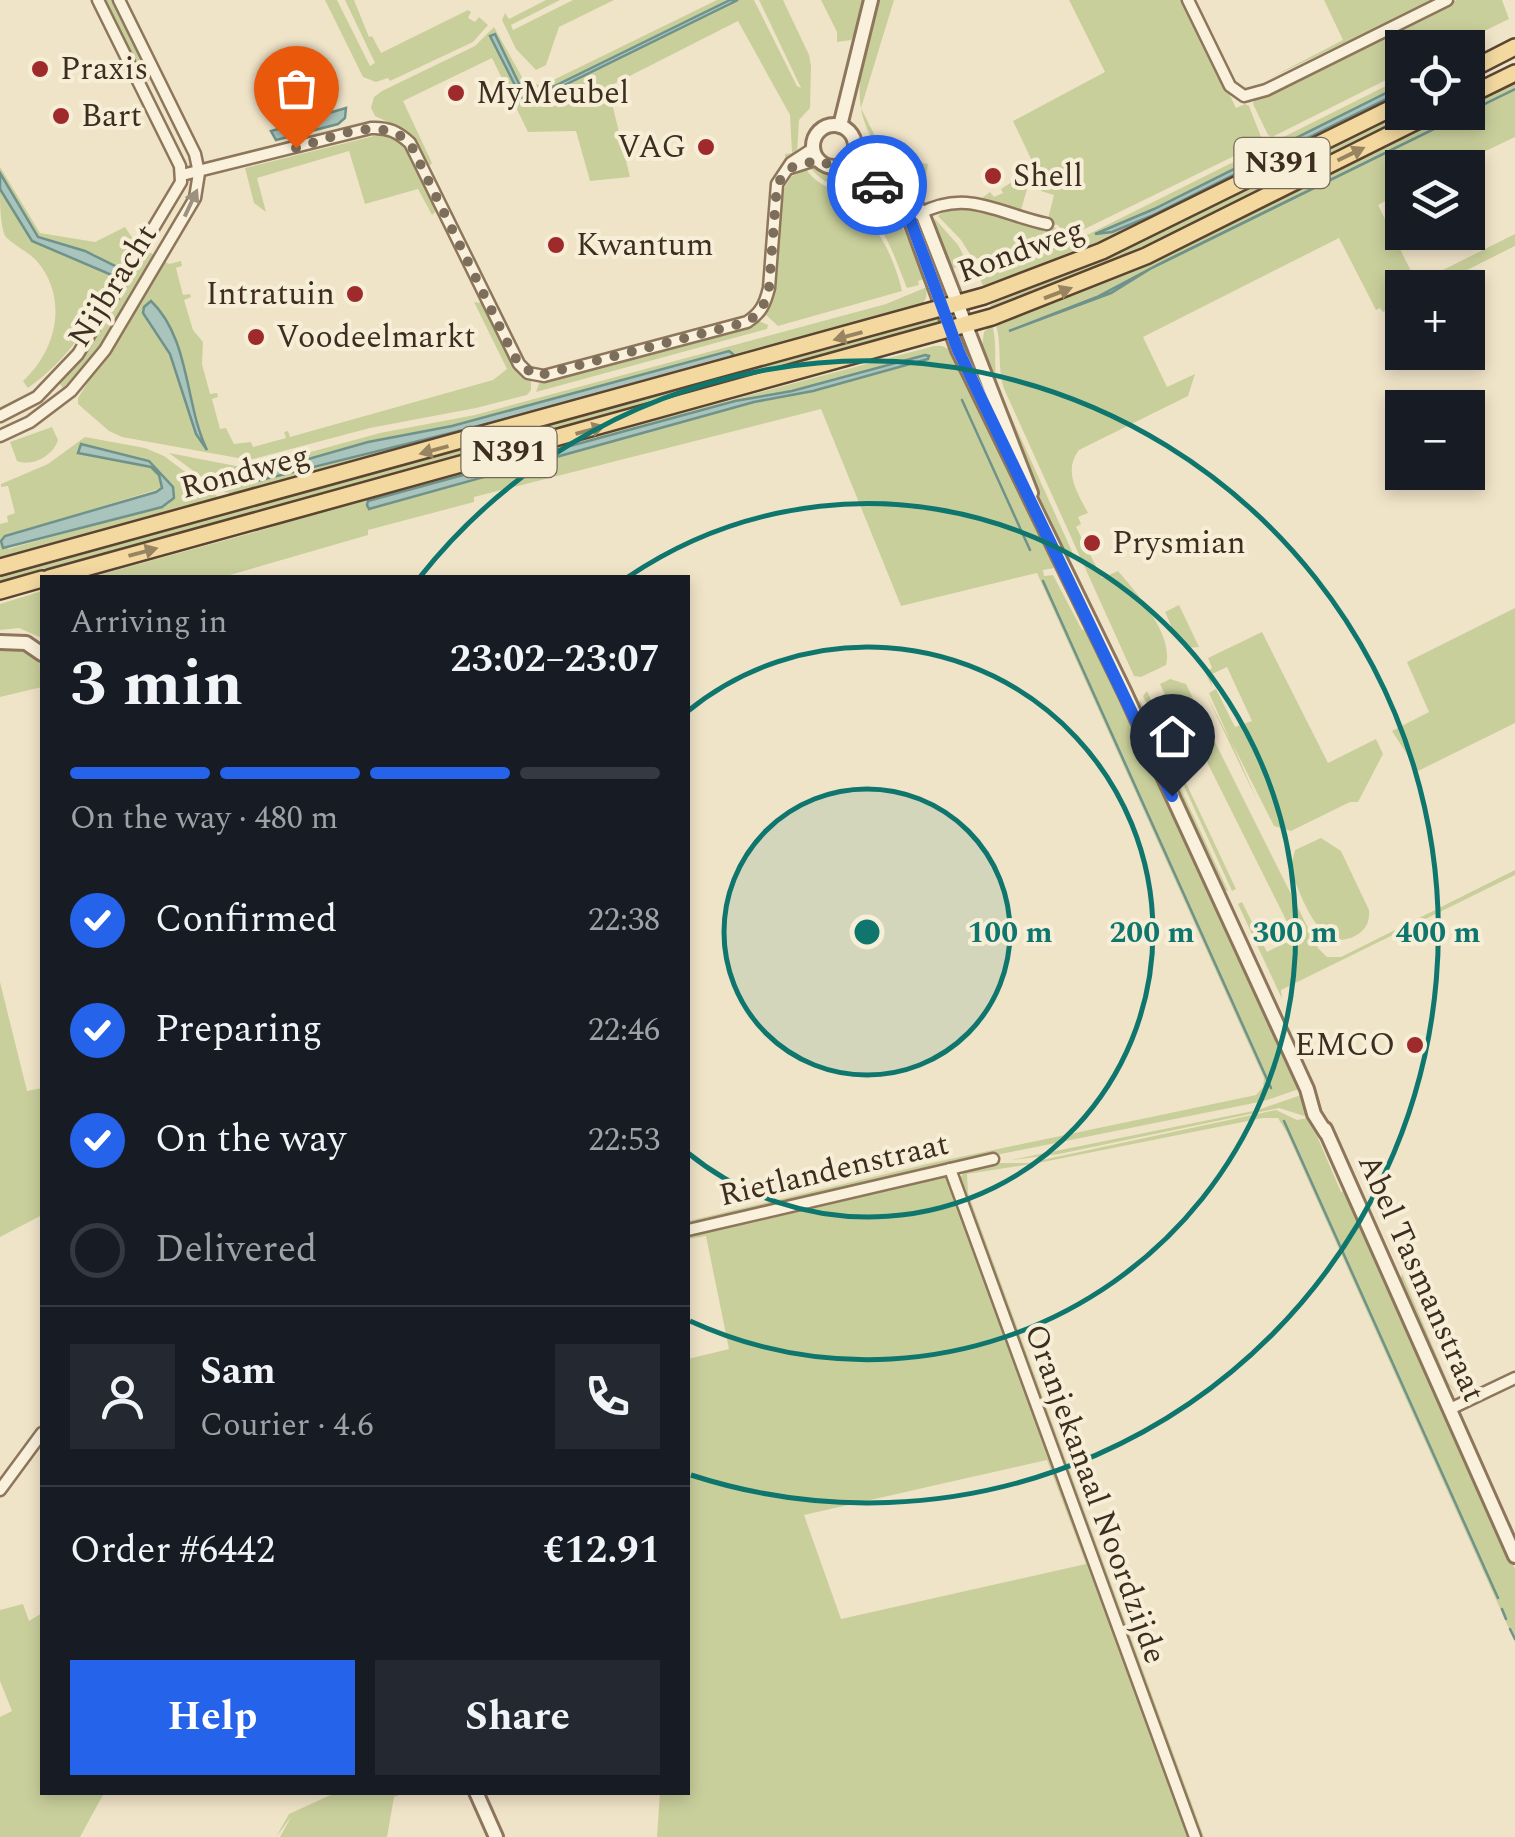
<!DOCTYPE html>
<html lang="en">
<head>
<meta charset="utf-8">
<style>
	:root { --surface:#171b24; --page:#242831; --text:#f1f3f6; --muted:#9ea1a6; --line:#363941; --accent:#2563eb }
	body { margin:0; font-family:Spectral,serif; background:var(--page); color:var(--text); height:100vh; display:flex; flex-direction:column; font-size:38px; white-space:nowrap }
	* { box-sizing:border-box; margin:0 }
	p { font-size:32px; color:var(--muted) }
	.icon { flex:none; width:55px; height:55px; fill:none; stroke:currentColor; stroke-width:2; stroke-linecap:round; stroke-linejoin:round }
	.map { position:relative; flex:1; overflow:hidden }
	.details { position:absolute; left:40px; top:575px; width:650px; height:1220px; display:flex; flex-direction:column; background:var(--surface); border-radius:0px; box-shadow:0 5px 15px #0003 }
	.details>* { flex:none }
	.buttons { position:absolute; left:1385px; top:30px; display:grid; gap:20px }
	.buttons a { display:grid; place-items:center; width:100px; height:100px; border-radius:0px; background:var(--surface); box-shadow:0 5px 15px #0003; font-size:50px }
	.pin { position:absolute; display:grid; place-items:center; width:85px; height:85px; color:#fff; margin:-102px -42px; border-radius:50% 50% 50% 0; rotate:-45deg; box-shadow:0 0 10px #0007 }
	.pin .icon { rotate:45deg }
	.courier { position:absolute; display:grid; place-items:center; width:100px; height:100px; margin:-50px; border:8px solid #2563eb; border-radius:50%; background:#fff; color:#222; box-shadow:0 2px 12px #0007 }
	.head em { font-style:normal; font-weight:700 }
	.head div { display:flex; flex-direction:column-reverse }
	.head { display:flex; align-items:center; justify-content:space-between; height:170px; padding:0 30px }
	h1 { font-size:65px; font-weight:700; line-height:75px }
	.bar { display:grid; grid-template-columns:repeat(4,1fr); gap:15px 10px; align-content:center; height:120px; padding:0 30px }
	.bar i { height:12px; border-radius:8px; background:var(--line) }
	.bar .selected { background:var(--accent) }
	.bar p { grid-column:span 4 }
	.line { display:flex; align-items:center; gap:25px; padding:0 30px; border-top:2px solid var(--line) }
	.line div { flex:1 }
	.round { display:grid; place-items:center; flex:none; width:105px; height:105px; border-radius:0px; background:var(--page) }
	ol { padding:0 30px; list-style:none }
	li { display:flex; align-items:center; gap:30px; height:110px }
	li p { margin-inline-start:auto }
	li .icon { padding:10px; border-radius:50%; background:var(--accent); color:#fff; stroke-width:4 }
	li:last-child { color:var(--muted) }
	li i { width:55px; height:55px; border:5px solid var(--line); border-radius:50% }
	.action { display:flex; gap:20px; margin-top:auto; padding:20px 30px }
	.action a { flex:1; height:115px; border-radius:0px; background:var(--accent); color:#fff; font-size:40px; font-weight:700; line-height:115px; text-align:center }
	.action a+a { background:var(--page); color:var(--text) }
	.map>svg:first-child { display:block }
</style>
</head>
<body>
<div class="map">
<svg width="1515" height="1837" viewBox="0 0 1515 1837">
	<rect width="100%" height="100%" fill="#f0e4c8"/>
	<!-- green -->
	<g fill="#c9cf9b" fill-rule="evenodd">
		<path d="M103,0H115L150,74L149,81L143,80L136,71Z"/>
		<path d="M325,0H337L370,66L375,63L345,0H354L369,37L372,36L381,53L468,10L471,12L468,18L475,22L479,17L488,25L473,42L390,81L388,78L376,82L363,77Z"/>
		<path d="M546,0H560L511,25L513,30L573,0H614L559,27L546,65L536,70L516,49L502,20L505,13L509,19Z"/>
		<path d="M717,0H730L532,98L525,95L495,35L490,36L521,97L530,102L738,0H754L797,86L801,88L759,0H783L809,55L811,66L810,108L799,120L797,154L785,163V154L792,153L790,115L738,21L608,87L630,177L590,181L576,131L528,132L492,58L403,101L432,163L429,166L405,130L375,116L371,108L374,97L382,91L475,46L494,27L523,79L541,86Z"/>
		<path d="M821,0H864L856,33L851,40L837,42V32Z"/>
		<path d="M877,0H894L861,108L880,146L881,156L905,142L918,162L928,164L924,186L914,190C842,120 855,89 877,0Z"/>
		<path d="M1069,0H1183L1236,108L1245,104L1249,106L1263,142L1066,238L1058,225L1047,223L1054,195L1041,191V180L1013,121L1105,72Z"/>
		<path d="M1324,0H1435L1266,80L1343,40Z"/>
		<path d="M1457,0H1502L1509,19L1452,47L1402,48V72L1272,137L1268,135L1253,104L1254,100Z"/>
		<path d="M1402,78V85L1154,209L1095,234L1112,232L1151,216L1402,91V97L1144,224L983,286L976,268L978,263L1008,266L1089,234Z"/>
		<path d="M1515,79V137L1452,167L1402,168V192L1378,205L1417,283L1515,234V246L1433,287L1402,288V303L1383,312L1380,308L1376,310L1339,238L1143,337L1167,387L1195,374L1188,396L1079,450C1063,471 1077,492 1088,513L1078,517L1081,524L1076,527L1102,578L1118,571C1137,593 1174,635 1166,665L1141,677L1134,676L1005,391C996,368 1003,345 995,322L1111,277L1447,113H1466L1455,120L1508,94L1468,112V102Z"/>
		<path d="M1402,109V112L1422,113L1164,241L992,312L990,305L1104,260Z"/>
		<path d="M378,135L396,136L405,146L436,211L432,215L418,189L365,204L349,151L257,178L266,212L254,203L245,168Z"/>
		<path d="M0,167L40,233L95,242L125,227L137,245C105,298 78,353 28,388L23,381C57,350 69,298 36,260C27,251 13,245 5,236C0,224 0,203 0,189L32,241L114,276L117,268L94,254L39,237L0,173Z"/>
		<path d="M810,167L852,172L888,207L904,230L924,279L918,281L919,285L907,288C894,256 884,222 856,199C841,188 821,183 810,167Z"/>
		<path d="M806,169C815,184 831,187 844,197C875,218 894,256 902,291L778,326L765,314L774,291L781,194L791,177Z"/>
		<path d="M1015,180L1022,182L1027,189L1021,210L1015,211L982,198L990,192L994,197L1003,193L1001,189Z"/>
		<path d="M948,207H978L1032,226L1056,228L1062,240L1007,261L986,257L973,259L961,240L938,216Z"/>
		<path d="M935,219L958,245L966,260L948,272L931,230Z"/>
		<path d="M146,250L157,257L104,345L66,391L58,382Z"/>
		<path d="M164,261L169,264L181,261L182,266L176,268L183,295L190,294L191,297L184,300L193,330L203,342L202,364L210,394L217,393L218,397L212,399L220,429L226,428L234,444L251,442L253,447L286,438L284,432L288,431L290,437L493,380L507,369L474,302L482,303L509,360L520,372L531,378V390L527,395L476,408L370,428L249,460L122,437L109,431L78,404V398ZM153,302L180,353L204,444L196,435L174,362L143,313Z"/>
		<path d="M927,287L926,298L919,310L238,494L222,492L169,453L236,466L263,465L380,433L475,415L886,304ZM732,352L731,358L467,429L229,488C220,489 211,486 209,476L212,475L219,482H228L368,442L452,426Z"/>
		<path d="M936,318L939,321L934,325L0,585V573Z"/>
		<path d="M759,321L768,325L767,329L536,392L540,381L749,327Z"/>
		<path d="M992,324C998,344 993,364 997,385L1074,556L1069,558L1038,493L982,346L984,332Z"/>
		<path d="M934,346H942L953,351L1052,559L1054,568L1043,570L1044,576L1053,575L1082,630L1088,628L1299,1089L1264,1101L981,1158L688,1227V1221L936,1162L1256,1095L1263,1087L1264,1078L1037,573L901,606L821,409L474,497V502L368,530V535L223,577L88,578L266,529L344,503ZM925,355L928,359L813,391L748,404L369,509L367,505L368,501L735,401L792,391Z"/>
		<path d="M52,427L58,440C53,456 32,467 17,461L10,442Z"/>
		<path d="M85,437L145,448L164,456L217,496L219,502L117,525L0,557V524L8,522L7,516L15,513L8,486L1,487V484L48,464ZM81,444L149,461L169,485V504L8,549L2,538L5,536L162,488L159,475L151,468L79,453Z"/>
		<path d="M42,591V638L19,628L0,630V604Z"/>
		<path d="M1179,605L1199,647C1178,651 1173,628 1165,612Z"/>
		<path d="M1515,608V723L1418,771L1392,731L1429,712L1407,662Z"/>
		<path d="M1262,632L1328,763L1376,739L1383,754L1358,802H1350L1291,831L1274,826L1231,741L1258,802L1206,694L1230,740L1209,693L1216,689L1235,727L1252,721L1227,667L1210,675L1212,687L1205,672L1212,668L1208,658Z"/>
		<path d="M18,645L39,657L42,687L0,697V647Z"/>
		<path d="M1170,679L1186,684L1318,948L1327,957H1341L1515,870V875L1281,990L1282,999L1238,904L1242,902L1267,952L1295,938L1176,700L1169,703L1160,684Z"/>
		<path d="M1147,691L1156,710L1153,713L1236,889L1232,891L1143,696Z"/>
		<path d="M1140,700L1228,891L1221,889L1137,707Z"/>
		<path d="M1321,838L1341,851L1369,910C1370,922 1366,930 1355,936C1318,955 1302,895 1290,870L1295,850Z"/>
		<path d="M0,982L27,1091L42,1088V1215L0,1237Z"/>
		<path d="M1301,1095L1309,1113L1304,1116L1279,1108L1059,1154L1011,1160L1258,1110Z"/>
		<path d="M1276,1110L1297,1120L1307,1118L1311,1122L1341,1192L1345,1191L1515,1569V1642L1287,1133L1278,1118H1263L1038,1163L967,1174L968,1193L1204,1837H1197L959,1180L966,1169L992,1163H1028Z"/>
		<path d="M942,1175L951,1181L1192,1837H657L660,1793L688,1792V1359L729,1349L706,1236L688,1239V1233ZM1047,1460L1086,1564L841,1619L804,1515Z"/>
		<path d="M1402,1274L1448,1382L1456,1392L1444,1381L1399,1283Z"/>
		<path d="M23,1604L29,1621L42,1613V1792L104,1793L80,1837H0V1717L12,1711L0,1681V1610Z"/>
		<path d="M335,1793H405L394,1797L387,1837H280L291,1817L276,1837L289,1814Z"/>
	</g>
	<!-- water -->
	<g fill="#a9c4bc" stroke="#6f938a" stroke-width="2.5">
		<path d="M730,0H738L530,102L521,97L490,36L495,34L523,92L530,98Z"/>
		<path d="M1402,85V91L1151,216L1112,232L1095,234L1154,209Z"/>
		<path d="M1515,89L1150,269L1111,293L1009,331L1097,297L1159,264Z"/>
		<path d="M346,108L345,118L338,124L276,140L271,131C298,124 320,115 346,108Z"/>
		<path d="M0,173L38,237L85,251L117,267L114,276L32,241L0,189Z"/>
		<path d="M151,301C190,338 185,405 207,450L196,434L170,354L143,313L144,307Z"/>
		<path d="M729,351L733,354L731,358L467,429L229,488L217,487L209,479L212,475L219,482H228L368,442L452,426Z"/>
		<path d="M925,355L929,356L928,359L813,391L754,402L369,509L367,505L368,501L735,401L792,391Z"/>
		<path d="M81,444L149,461L173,487L174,498L162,507L3,548L1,541L5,536L156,492L162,488L159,475L151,467L78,453Z"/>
	</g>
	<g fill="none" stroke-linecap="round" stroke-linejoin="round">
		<!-- stream -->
		<g stroke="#6f938a" stroke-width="2.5">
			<path d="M962,400L1030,550"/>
			<path d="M1043,581L1271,1088"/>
			<path d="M1284,1121L1498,1598"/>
			<path d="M1502,1609L1506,1619"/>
			<path d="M1510,1629L1515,1639"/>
		</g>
		<!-- minor casing -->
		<g stroke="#8d765c" stroke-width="15">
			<g id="minor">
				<path d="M1188,0L1230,86L1244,96L1266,90L1447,0"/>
				<path d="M790,168L818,159"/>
				<path d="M182,175L371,128C388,127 398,132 410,143L519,364L528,373L544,376L747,322C761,313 765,304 769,288L777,184L791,163L814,148"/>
				<path d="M919,214C968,188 998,214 1047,224"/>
				<path d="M0,416L37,397L78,354L181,182L180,166L98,0"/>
				<path d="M0,436L30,422L71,391L105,350L195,198L199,173L195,154L119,0"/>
				<path d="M950,1169L1195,1837"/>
				<path d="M688,1230L993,1159"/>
				<path d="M1450,1409L1515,1378"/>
				<path d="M0,1490L42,1433"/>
			</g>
		</g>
		<!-- tertiary casing -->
		<g stroke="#8d765c" stroke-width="18">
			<g id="tertiary">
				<circle cx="834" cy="146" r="21"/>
				<path d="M840,126L871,0"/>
				<path d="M854,152L902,190L922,213L1031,493"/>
				<path d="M849,161L910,219L958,350L1125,693L1307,1089L1314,1114L1326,1133"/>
				<path d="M0,642L26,643L42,654"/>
				<path d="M1325,1129L1515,1556"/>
				<path d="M476,1792L496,1837"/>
			</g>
		</g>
		<!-- primary casing -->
		<g stroke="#5b4430" stroke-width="20">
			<g id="primary">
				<path d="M1468,71L1515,47"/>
				<path d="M1468,96L1515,73"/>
				<path d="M0,567L984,296L1102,251L1402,103"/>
				<path d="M49,578L992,317L1146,256L1435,112"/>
				<path d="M0,591L42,579"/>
			</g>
		</g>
		<!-- minor -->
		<use href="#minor" stroke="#faf1dc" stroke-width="10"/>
		<!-- tertiary -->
		<use href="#tertiary" stroke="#faf1dc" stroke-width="12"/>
		<!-- primary -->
		<use href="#primary" stroke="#f3d9a0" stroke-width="15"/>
	</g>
	<!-- one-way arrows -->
	<defs><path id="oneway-solid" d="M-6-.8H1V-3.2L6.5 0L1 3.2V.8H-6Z" transform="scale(2.5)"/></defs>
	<g fill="#988460">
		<use href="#oneway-solid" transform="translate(1351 154) rotate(-26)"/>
		<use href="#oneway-solid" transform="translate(1058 293) rotate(-21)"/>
		<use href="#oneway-solid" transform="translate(848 336) rotate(165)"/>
		<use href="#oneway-solid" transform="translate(590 430) rotate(-15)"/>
		<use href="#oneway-solid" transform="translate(434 450) rotate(165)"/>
		<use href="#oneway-solid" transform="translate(143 552) rotate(-15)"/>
	</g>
	<use fill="#9c907e" href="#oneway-solid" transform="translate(191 203) rotate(-65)"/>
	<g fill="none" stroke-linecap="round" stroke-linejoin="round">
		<!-- done -->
		<path stroke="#7c6e5b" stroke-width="10" stroke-dasharray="0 18" d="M296,148C332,138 379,114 410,143L511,350L519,364L537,376L747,322C761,313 765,304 769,288L777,184L790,168L818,160L835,167L849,161L877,185"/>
		<!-- route -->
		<path stroke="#2563eb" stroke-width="12" d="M877,185L910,219L958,350L1172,796"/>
	</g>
	<!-- distance rings -->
	<circle cx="867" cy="932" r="143" fill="#0f766e" fill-opacity=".12"/>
	<g fill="none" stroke="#0f766e" stroke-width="5">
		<circle cx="867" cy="932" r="143"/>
		<path d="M688 711A285 285 0 1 1 688 1153"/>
		<path d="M628 577A428 428 0 1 1 690 1321"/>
		<path d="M420 577A571 571 0 1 1 691 1475"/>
	</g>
	<!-- markers -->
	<g fill="#9e2a2b" stroke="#f7eed8" stroke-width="4">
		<circle cx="40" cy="69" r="10"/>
		<circle cx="456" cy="93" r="10"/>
		<circle cx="61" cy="116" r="10"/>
		<circle cx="706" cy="147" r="10"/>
		<circle cx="993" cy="176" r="10"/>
		<circle cx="556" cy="245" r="10"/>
		<circle cx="355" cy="294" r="10"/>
		<circle cx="256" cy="337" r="10"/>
		<circle cx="1092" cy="543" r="10"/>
		<circle cx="1415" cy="1045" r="10"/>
	</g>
	<g text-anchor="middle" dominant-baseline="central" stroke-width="8" stroke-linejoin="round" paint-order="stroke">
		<!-- shield labels -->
		<g fill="#f7eed8" stroke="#756857" stroke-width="2.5">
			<rect x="1234.5" y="138" width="95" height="50" rx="8"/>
			<rect x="461.5" y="427" width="95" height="50" rx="8"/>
		</g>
		<g font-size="30" font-weight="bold" fill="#3d2e20">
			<text x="1282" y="163">N391</text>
			<text x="509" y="452">N391</text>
		</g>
		<!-- poi labels -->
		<g font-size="32" fill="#3d2e20" stroke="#f7eed8" text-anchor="start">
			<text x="60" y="69">Praxis</text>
			<text x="476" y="93">MyMeubel</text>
			<text x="81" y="116">Bart</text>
			<text x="686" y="147" text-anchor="end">VAG</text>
			<text x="1013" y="176">Shell</text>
			<text x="576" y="245">Kwantum</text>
			<text x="335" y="294" text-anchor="end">Intratuin</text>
			<text x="276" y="337">Voodeelmarkt</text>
			<text x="1112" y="543">Prysmian</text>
			<text x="1395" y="1045" text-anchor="end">EMCO</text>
		</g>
		<!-- street labels -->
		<g font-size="32" fill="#3d2e20" stroke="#f7eed8">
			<text transform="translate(1021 251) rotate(-20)">Rondweg</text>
			<text transform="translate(113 286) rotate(-58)">Nijbracht</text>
			<text transform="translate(245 472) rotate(-15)">Rondweg</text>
			<text transform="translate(834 1170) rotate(-13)">Rietlandenstraat</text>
			<text transform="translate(1421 1278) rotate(66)">Abel Tasmanstraat</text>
			<text transform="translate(1095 1494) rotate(70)">Oranjekanaal Noordzijde</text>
		</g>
	</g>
	<circle cx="867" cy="932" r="15" fill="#0f766e" stroke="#f7eed8" stroke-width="5"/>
	<g font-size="30" text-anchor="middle" font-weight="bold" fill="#0f766e" stroke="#f7eed8" stroke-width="8" stroke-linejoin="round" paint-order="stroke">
		<text x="1010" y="942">100 m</text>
		<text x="1152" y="942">200 m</text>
		<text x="1295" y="942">300 m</text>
		<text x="1438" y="942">400 m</text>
	</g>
</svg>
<div class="buttons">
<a><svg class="icon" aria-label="locate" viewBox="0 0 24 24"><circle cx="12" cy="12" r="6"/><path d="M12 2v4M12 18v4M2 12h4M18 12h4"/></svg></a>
<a><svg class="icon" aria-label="layers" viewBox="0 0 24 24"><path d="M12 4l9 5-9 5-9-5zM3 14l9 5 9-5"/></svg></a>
<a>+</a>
<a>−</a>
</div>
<div class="pin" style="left:296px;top:148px;background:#ea580c"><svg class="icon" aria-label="bag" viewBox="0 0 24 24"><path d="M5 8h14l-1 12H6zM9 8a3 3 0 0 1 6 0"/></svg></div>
<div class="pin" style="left:1172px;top:796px;background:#1f2937"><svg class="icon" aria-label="home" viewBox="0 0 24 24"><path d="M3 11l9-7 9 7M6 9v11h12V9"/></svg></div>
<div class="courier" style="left:877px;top:185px"><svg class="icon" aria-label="car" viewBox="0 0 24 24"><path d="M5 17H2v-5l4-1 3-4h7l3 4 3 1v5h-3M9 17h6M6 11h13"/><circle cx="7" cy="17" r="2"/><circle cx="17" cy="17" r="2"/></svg></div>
<section class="details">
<div class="head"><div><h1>3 min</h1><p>Arriving in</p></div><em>23:02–23:07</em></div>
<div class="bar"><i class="selected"></i><i class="selected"></i><i class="selected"></i><i></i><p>On the way · 480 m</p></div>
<ol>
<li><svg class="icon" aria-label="check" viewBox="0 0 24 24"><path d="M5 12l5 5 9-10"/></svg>Confirmed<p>22:38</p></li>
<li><svg class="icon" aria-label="check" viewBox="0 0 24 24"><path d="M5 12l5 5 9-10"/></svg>Preparing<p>22:46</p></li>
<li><svg class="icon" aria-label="check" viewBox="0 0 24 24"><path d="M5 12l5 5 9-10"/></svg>On the way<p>22:53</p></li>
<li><i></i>Delivered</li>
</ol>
<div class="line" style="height:180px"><a class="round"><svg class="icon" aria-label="person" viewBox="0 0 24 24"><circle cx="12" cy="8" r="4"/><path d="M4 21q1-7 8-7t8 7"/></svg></a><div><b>Sam</b><p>Courier · 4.6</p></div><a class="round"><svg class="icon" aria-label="phone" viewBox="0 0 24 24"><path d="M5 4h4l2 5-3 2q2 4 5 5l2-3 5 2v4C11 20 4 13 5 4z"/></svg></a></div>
<div class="line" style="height:130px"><div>Order #6442</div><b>€12.91</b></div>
<div class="action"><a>Help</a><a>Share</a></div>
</section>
</div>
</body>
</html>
